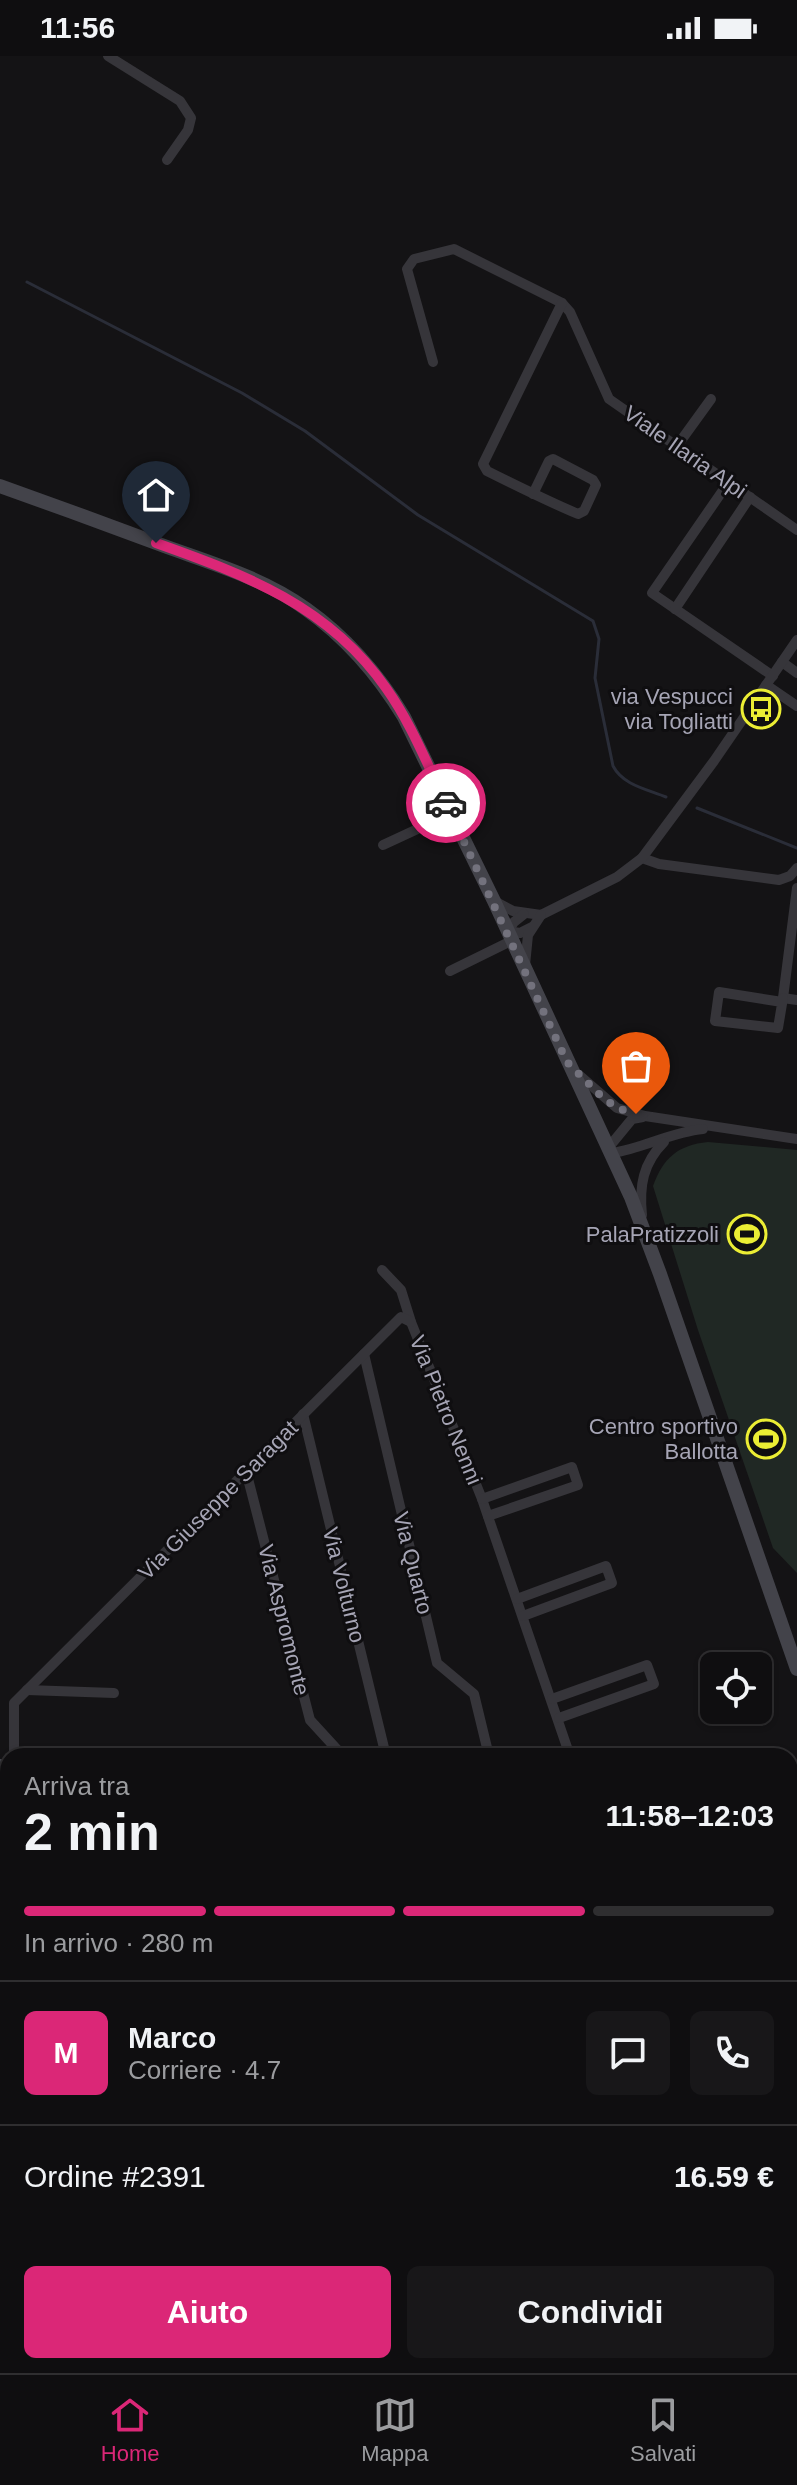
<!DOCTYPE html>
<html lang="it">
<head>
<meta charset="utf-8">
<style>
	:root { --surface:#0f0e10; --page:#181719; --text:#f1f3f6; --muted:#9b9c9f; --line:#2f2e30; --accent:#db2777 }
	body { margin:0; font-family:Arial,sans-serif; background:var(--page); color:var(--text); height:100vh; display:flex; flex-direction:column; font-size:30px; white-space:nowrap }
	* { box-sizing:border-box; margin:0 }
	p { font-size:26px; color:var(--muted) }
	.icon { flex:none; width:44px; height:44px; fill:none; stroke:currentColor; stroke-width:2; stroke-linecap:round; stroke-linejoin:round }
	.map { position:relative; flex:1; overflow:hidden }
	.details { position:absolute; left:0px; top:1692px; width:798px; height:626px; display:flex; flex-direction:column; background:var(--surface); border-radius:24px 24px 0 0; box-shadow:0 2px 6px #0004,0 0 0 2px var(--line) }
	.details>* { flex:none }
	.controls { position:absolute; left:700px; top:1596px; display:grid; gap:16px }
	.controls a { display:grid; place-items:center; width:72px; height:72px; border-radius:12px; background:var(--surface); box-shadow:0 2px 6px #0004,0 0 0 2px var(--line); font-size:40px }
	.pin { position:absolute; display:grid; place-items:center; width:68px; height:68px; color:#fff; margin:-82px -34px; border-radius:50% 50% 50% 0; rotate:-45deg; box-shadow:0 0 8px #0007 }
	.pin .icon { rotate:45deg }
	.courier { position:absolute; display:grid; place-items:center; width:80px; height:80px; margin:-40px; border:6px solid #db2777; border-radius:50%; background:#fff; color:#222; box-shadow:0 2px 10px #0007 }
	.head em { font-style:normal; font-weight:700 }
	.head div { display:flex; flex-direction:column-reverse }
	.head { display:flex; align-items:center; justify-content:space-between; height:136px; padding:0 24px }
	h1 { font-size:52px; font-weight:700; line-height:60px }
	.bar { display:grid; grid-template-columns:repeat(4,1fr); gap:12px 8px; align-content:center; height:96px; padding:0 24px }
	.bar i { height:10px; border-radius:6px; background:var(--line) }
	.bar .selected { background:var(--accent) }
	.bar p { grid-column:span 4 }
	.line { display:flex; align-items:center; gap:20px; padding:0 24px; border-top:2px solid var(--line) }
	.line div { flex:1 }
	.round { display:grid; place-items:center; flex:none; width:84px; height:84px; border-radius:12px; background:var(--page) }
	.action { display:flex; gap:16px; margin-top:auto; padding:16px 24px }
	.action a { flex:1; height:92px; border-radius:12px; background:var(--accent); color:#fff; font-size:32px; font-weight:700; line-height:92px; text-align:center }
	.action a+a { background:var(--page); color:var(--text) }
	.status { display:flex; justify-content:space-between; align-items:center; height:56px; padding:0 40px; background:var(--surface); direction:ltr }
	.status svg { height:22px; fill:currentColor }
	.tab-bar { display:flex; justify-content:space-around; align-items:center; height:112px; border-top:2px solid var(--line); background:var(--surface); font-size:22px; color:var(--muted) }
	.tab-bar a { display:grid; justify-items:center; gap:4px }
	.tab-bar .selected { color:var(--accent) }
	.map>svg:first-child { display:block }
</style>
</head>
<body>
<div class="status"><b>11:56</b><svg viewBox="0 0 49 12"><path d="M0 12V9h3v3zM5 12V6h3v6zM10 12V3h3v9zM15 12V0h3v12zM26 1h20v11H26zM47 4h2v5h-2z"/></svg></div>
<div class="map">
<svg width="797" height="2317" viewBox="0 0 797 2317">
	<rect width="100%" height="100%" fill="#141315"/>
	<!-- garden -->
	<path fill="#202824" d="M708,1086L797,1094V1517L773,1492L698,1274L653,1130C663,1102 678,1089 708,1086Z"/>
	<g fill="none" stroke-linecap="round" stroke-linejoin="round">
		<!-- stream -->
		<g stroke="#2a2d38" stroke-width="3">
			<path d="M27,226L242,337L305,375L418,459L593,565L599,583L595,622L613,710C623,729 646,733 666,741"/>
			<path d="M697,752L797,792"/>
		</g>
		<!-- street -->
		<g stroke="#36353a" stroke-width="10">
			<path d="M108,0L180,45L191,62L188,74L167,104"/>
			<path d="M433,306L407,213L414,203L454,193L562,247L570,256L609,343L797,474"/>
			<path d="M677,390L711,343"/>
			<path d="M728,427L652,537L773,620"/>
			<path d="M533,438L549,405L553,403L593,424L596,429L584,455L578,458C547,445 517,430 487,415L483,408L562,247"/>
			<path d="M675,553L750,441"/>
			<path d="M782,606L797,617"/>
			<path d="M766,629L797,650"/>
			<path d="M383,789L452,757"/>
			<path d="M642,802L659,808L779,824L790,820L797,812"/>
			<path d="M797,832L783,942L797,944"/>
			<path d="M494,845L513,855L541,859L617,821L642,802L714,705L797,584"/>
			<path d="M524,858L514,866L508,875L520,877L532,871"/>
			<path d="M525,909L528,879L541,859"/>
			<path d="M450,915L513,884"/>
			<path d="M782,946L719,936L715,965L778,972L783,942"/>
			<path d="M579,1019L617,1052L645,1060L797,1083"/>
			<path d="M609,1091L632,1063L643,1061"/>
			<path d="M612,1097C643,1092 672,1076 703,1073"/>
			<path d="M642,1159C639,1130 643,1107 664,1086"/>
			<path d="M382,1214L401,1234L411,1266L482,1443L570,1700"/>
			<path d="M364,1298L437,1607L474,1638L489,1700"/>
			<path d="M303,1358L386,1700"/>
			<path d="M246,1415L310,1664L343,1700"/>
			<path d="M482,1443L572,1411L578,1429L488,1460"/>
			<path d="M517,1543L606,1510L612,1527L523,1560"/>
			<path d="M27,1634L114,1637"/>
			<path d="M552,1643L647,1609L654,1628L559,1662"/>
			<path d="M14,1700V1647L401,1261L411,1266"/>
			<path d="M797,1902V1917"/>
			<path d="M790,2006L797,2018"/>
			<path d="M790,2090L797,2086"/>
			<path d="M643,2317L647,2310"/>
		</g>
		<!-- secondary -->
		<g stroke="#43434a" stroke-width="14">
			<path d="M0,430C56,450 111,470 167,491C214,508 265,523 306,553C347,582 378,618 404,661L494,845L631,1141L660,1218L797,1613"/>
			<path d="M0,1710L8,1711"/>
			<path d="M790,1732L797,1733"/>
			<path d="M0,2057L8,2053"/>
		</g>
	</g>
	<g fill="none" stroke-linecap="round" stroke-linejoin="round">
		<!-- done -->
		<path stroke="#73727d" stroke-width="8" stroke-dasharray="0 14.4" d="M446,747L567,1006L602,1041L617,1052L636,1058"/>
		<!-- route -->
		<path stroke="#db2777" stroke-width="10" d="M156,487C246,519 329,550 386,632C411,667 427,708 446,747"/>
	</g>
	<!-- icons -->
	<defs>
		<g id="bus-ring" transform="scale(2)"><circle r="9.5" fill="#0f0e10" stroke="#ebed34" stroke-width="1.5"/><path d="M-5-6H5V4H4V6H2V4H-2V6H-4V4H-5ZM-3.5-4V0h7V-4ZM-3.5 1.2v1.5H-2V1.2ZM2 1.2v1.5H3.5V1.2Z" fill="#ebed34"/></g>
		<g id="stadium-ring" transform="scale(2)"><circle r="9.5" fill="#0f0e10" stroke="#ebed34" stroke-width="1.5"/><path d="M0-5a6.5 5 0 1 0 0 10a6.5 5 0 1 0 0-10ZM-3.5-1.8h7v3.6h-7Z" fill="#ebed34"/></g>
	</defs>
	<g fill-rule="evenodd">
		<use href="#bus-ring" x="761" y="653"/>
		<use href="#stadium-ring" x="747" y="1178"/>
		<use href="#stadium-ring" x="766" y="1383"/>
	</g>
	<g text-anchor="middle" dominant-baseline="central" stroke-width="6" stroke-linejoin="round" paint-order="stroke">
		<!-- street labels -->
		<g font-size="22" fill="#a6a5b5" stroke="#0f0e10">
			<text transform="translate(685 396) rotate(35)">Viale Ilaria Alpi</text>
			<text transform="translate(446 1354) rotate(68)">Via Pietro Nenni</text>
			<text transform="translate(218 1444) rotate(-45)">Via Giuseppe Saragat</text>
			<text transform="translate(413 1507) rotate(76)">Via Quarto</text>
			<text transform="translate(344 1529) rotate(76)">Via Volturno</text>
			<text transform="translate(284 1564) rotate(76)">Via Aspromonte</text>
		</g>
		<!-- poi labels -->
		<g font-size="22" fill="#a6a5b5" stroke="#0f0e10" text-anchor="end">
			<text x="733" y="640">via Vespucci<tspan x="733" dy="25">via Togliatti</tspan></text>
			<text x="719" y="1178">PalaPratizzoli</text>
			<text x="738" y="1370">Centro sportivo<tspan x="738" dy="25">Ballotta</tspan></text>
		</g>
	</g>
</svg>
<div class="controls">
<a><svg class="icon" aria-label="locate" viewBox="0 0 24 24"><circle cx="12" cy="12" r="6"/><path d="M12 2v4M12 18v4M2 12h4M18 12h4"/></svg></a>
</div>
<div class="pin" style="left:636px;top:1058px;background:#ea580c"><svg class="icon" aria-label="bag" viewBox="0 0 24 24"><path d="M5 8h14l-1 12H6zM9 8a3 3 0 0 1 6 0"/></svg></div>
<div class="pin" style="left:156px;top:487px;background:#1f2937"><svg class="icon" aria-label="home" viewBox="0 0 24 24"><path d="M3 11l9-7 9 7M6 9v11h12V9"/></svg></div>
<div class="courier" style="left:446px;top:747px"><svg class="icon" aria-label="car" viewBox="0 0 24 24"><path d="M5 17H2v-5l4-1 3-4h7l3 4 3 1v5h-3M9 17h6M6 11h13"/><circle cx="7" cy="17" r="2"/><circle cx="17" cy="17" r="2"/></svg></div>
<section class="details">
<div class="head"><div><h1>2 min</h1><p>Arriva tra</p></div><em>11:58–12:03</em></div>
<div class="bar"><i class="selected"></i><i class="selected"></i><i class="selected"></i><i></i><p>In arrivo · 280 m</p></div>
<div class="line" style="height:144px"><b class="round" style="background:var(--accent);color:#fff">M</b><div><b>Marco</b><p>Corriere · 4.7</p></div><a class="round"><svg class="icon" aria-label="chat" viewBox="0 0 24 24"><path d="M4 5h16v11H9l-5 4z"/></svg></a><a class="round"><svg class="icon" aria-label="phone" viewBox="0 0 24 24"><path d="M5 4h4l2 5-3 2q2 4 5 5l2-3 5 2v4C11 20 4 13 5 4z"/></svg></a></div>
<div class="line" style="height:104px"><div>Ordine #2391</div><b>16.59 €</b></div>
<div class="action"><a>Aiuto</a><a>Condividi</a></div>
</section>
</div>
<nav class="tab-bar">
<a class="selected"><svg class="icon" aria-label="home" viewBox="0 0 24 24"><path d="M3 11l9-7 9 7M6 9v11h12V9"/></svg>Home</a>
<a><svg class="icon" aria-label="map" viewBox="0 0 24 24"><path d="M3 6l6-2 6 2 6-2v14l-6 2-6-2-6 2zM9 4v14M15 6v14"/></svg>Mappa</a>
<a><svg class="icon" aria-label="saved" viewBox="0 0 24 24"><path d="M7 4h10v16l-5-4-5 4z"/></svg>Salvati</a>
</nav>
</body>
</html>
